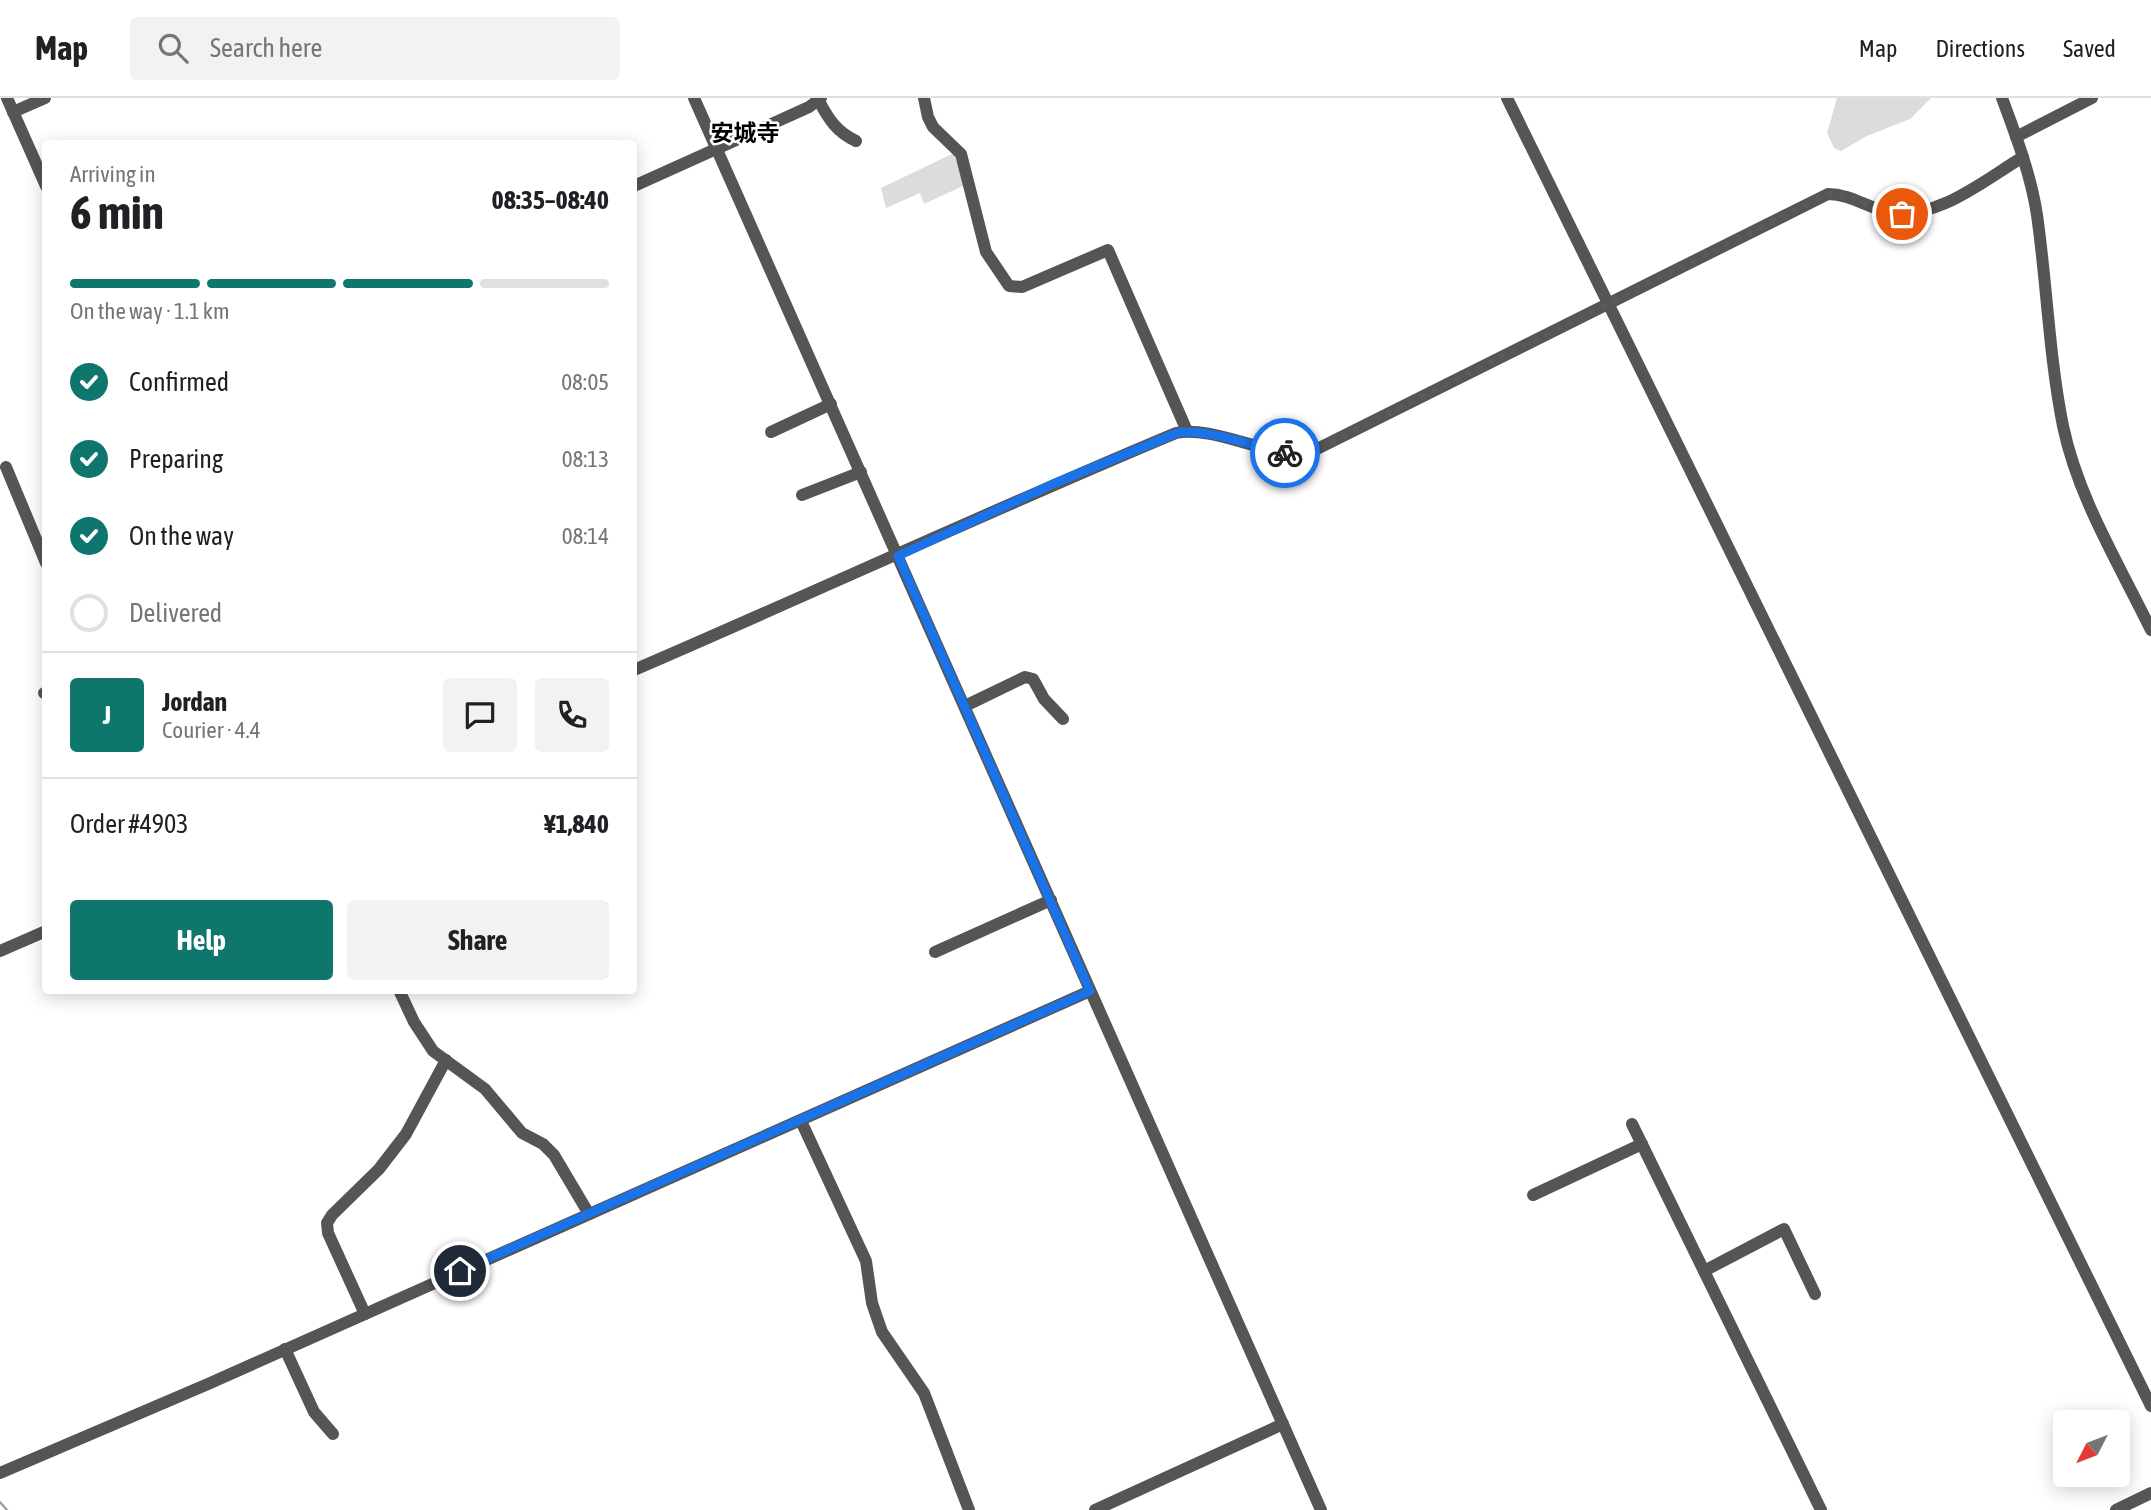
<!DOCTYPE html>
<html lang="en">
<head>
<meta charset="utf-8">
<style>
	:root { --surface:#fff; --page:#f2f2f2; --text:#202124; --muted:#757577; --line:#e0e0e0; --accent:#0f766e }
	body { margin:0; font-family:"Asap Condensed","Noto Sans JP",sans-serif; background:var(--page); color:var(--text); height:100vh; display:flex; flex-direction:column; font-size:26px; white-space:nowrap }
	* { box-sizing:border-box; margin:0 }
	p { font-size:23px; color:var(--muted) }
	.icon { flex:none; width:38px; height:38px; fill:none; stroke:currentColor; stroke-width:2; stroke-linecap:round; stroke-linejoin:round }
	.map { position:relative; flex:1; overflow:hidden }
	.panel { position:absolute; left:42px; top:42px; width:595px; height:854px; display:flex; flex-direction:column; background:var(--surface); border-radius:7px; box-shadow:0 4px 18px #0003 }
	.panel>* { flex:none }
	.needle { width:46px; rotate:228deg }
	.fabs { position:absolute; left:2053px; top:1312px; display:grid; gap:14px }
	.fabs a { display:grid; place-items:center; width:77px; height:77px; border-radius:7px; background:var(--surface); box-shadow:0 4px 18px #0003; font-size:35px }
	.pin { position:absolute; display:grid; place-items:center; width:60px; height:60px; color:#fff; margin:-30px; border:4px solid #fff; border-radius:50%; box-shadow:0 2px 7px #0007 }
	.courier { position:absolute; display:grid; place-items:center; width:70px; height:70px; margin:-35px; border:5px solid #1a73e8; border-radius:50%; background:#fff; color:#222; box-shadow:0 2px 9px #0007 }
	.summary em { font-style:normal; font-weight:700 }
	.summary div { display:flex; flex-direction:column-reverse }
	.summary { display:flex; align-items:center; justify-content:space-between; height:119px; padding:0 28px }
	h1 { font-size:46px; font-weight:700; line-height:52px }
	.bar { display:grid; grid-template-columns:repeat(4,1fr); gap:10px 7px; align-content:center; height:84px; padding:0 28px }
	.bar i { height:9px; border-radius:5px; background:var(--line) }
	.bar .on { background:var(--accent) }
	.bar p { grid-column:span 4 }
	.line { display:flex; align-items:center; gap:18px; padding:0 28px; border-top:2px solid var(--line) }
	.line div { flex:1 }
	.round { display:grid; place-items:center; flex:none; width:74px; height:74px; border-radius:7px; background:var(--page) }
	ol { padding:0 28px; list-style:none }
	li { display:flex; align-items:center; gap:21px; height:77px }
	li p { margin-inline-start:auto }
	li .icon { padding:7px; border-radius:50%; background:var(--accent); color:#fff; stroke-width:4 }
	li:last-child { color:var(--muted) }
	li i { width:38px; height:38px; border:4px solid var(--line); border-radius:50% }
	.cta { display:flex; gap:14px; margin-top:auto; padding:14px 28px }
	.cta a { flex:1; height:80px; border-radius:7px; background:var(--accent); color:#fff; font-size:28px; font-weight:700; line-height:80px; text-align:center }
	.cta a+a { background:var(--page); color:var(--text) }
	header { display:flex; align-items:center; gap:42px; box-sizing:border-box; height:98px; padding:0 35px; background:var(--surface); border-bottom:2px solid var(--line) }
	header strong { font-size:33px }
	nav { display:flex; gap:38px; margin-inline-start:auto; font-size:24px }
	.search { width:490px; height:63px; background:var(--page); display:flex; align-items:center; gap:18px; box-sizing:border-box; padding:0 24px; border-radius:7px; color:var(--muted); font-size:26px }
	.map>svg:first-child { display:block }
</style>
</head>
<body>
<header>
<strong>Map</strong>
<div class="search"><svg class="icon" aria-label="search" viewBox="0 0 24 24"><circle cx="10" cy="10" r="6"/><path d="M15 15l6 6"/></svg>Search here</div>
<nav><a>Map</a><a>Directions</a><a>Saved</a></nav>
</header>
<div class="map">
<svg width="2151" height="1412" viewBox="0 0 2151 1412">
	<rect width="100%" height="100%" fill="#fff"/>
	<!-- green -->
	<g fill="#dcdcdc">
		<path d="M1837,0H1931L1910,21L1867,38L1841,53L1834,50L1827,35Z"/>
		<path d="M954,55L965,87L924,106L920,95L886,110L881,90Z"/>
	</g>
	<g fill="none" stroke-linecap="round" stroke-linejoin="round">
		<!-- stream -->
		<path stroke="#a3a3a3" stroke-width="2.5" d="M0,1404L7,1412"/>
		<!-- minor -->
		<g stroke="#555" stroke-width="12">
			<path d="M7,0L46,88"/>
			<path d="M694,0L1321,1412"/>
			<path d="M924,0L928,19L933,29L961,56L986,154L1009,188L1022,189L1108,152L1187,333"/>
			<path d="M1507,0L2151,1308"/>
			<path d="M2002,0C2016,38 2031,77 2037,117C2047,187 2049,258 2063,328C2078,400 2119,466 2151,532"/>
			<path d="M819,3C829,22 837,34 856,43"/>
			<path d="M13,14L45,0"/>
			<path d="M2016,39L2092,0"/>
			<path d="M634,88L809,9L821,0"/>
			<path d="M771,334L831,306"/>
			<path d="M6,369L46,465"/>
			<path d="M802,397L861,374"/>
			<path d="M634,572C815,494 994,411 1176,335C1206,328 1252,350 1284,354C1292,355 1302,354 1311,354L1828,96C1852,96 1868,111 1890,114C1938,122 1984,82 2023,59"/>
			<path d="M44,595L46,594"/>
			<path d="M965,608L1025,579L1033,581L1044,601L1063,621"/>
			<path d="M0,853L46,833"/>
			<path d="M935,854L1051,802"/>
			<path d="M399,892L414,924L433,953L485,991L522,1035L543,1046L554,1057L589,1116"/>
			<path d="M801,1023L866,1163L872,1205L882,1234L924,1295L969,1412"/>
			<path d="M1632,1026L1821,1412"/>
			<path d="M1533,1097L1642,1046"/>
			<path d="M1704,1173L1784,1131L1815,1196"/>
			<path d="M365,1216L328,1135L327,1125L332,1117L379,1071L406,1036L446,962"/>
			<path d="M285,1251L314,1314L333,1336"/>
			<path d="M0,1375L208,1286L1090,893"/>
			<path d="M1095,1412L1283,1326"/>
			<path d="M2116,1412L2151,1395"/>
		</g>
	</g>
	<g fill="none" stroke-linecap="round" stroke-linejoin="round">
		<!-- done -->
		<path stroke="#595959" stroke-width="7" stroke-dasharray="0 12.6" d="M1285,355L1311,354L1828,96C1855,96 1876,112 1902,116"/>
		<!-- route -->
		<path stroke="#1a73e8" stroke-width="9" d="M460,1173L1090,893L898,458L1053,386L1177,335C1201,329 1258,349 1285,355"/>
	</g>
	<g text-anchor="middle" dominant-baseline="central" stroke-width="5" stroke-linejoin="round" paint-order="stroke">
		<!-- quarter labels -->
		<g font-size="23" font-weight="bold" fill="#000" stroke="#fff">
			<text x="745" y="35">安城寺</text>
		</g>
	</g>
</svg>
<div class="fabs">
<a><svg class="needle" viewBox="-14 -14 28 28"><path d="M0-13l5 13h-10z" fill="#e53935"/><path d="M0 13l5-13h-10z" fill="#757577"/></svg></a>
</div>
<div class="pin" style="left:1902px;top:116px;background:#ea580c"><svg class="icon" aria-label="bag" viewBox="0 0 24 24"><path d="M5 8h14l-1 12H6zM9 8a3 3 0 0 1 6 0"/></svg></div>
<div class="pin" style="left:460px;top:1173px;background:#1f2937"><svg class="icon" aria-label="home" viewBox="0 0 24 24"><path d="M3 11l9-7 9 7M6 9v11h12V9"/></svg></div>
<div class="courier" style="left:1285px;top:355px"><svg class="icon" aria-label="bike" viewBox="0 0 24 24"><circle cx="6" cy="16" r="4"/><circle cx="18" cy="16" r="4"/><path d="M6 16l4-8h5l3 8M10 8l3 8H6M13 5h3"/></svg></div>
<section class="panel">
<div class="summary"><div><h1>6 min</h1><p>Arriving in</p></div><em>08:35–08:40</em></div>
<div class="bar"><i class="on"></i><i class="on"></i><i class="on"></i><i></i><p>On the way · 1.1 km</p></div>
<ol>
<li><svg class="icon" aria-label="check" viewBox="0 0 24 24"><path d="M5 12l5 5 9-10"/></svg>Confirmed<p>08:05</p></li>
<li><svg class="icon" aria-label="check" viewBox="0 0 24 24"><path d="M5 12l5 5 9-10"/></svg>Preparing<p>08:13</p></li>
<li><svg class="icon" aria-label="check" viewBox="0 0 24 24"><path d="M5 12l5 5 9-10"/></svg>On the way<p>08:14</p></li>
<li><i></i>Delivered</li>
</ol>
<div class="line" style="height:126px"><b class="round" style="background:var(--accent);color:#fff">J</b><div><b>Jordan</b><p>Courier · 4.4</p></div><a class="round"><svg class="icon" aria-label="chat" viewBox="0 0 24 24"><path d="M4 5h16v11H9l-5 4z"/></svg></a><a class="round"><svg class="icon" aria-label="phone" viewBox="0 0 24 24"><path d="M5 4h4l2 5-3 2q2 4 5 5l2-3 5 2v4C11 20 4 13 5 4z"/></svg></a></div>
<div class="line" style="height:91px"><div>Order #4903</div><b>¥1,840</b></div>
<div class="cta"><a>Help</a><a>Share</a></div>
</section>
</div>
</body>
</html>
